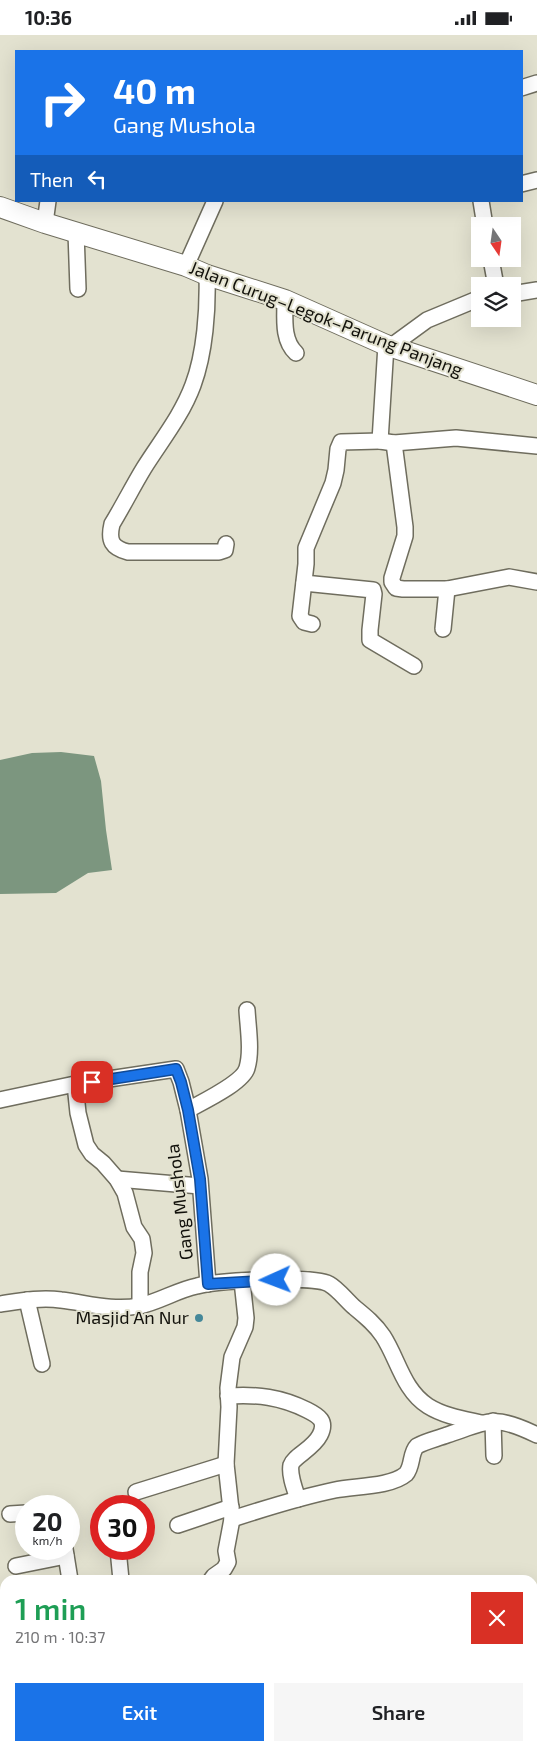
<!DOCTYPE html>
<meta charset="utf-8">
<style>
body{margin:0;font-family:"Exo 2",sans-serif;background:#f6f6f6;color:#202124;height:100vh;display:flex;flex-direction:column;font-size:19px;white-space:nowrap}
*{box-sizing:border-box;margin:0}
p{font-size:16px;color:#757577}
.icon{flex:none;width:28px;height:28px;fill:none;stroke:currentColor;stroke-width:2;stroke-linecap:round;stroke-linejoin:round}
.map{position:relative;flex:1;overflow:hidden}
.panel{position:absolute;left:0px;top:1540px;width:538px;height:176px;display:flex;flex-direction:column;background:#fff;border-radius:15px 15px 0 0;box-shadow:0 5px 20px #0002}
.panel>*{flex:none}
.hud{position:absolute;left:15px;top:15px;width:508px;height:152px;border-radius:0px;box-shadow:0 5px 20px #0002;background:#1a73e8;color:#fff;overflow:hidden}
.needle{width:32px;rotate:167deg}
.buttons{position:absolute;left:471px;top:182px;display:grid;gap:10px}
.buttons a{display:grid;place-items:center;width:50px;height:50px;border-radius:0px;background:#fff;box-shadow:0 5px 20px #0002;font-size:25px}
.speed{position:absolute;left:15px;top:1460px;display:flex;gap:10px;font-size:25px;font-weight:700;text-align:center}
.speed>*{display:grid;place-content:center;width:65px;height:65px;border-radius:50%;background:#fff;box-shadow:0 5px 20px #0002;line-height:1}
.speed small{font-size:12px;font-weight:400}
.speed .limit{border:8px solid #d22;background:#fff;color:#111}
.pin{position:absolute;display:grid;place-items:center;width:42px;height:42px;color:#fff;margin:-21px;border-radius:10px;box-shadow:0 2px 8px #0006}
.me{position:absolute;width:55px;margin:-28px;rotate:268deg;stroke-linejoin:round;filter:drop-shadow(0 0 4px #0008)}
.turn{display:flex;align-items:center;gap:18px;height:105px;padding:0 15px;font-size:22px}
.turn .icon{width:65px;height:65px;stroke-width:2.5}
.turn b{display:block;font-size:35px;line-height:42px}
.then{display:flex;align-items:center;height:48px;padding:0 15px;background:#0003;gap:10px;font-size:19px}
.round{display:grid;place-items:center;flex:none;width:52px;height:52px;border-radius:0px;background:#f6f6f6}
.head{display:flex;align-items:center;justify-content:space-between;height:85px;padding:0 15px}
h1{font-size:30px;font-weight:600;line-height:38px;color:#1e9e55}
.action{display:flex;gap:10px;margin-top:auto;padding:10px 15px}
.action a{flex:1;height:58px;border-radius:0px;background:#1a73e8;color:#fff;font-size:20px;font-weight:600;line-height:58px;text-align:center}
.action a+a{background:#f6f6f6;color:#202124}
.status{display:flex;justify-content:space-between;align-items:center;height:35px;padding:0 25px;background:#fff;direction:ltr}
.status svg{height:14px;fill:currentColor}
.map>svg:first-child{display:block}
.water{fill:#7c967f}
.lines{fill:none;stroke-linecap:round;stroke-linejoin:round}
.minor-casing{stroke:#6f6d5e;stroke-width:18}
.major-casing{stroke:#6f6d5e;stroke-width:22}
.minor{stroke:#fff;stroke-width:15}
.major{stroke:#fff;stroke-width:20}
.route-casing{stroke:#114b97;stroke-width:12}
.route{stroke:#1a73e8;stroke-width:9}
.poi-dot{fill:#458899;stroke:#e3e2d0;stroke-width:2}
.labels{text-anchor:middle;stroke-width:4;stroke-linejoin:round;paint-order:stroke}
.street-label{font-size:18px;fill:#12110b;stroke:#e3e2d0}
.poi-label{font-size:18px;fill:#12110b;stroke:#e3e2d0;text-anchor:end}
</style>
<div class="status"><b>10:36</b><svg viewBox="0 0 49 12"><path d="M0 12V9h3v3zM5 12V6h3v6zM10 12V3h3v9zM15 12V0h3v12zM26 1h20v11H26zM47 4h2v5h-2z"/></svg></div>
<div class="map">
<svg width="537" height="1716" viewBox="0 0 537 1716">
<rect width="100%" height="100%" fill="#e3e2d0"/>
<path class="water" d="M61 717 94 721 101 746 106 795 112 835 88 838 56 858 0 859V725L32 718Z"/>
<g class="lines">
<g class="minor-casing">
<g id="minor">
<path d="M521 53 537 48"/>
<path d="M521 149 537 145"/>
<path d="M481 166 485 191"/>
<path d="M45 188 48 166"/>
<path d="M76 197 78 254"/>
<path d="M491 224 496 251"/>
<path d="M186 231 215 166"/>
<path d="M207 240C208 274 205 318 193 350 182 380 161 406 144 433 133 451 123 471 112 489 108 506 112 513 128 517H219L225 515 226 509"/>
<path d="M512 259 537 255"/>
<path d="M285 265C285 283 282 305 296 318"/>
<path d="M386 310 380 406 394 408 456 403 537 411"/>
<path d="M390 312 427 285 480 263"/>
<path d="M394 408 405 492V501L392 543V547L396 553 403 554H447L509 542 537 547"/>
<path d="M304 548 373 555 374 559 370 595V605L414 631"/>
<path d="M312 589 304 587 300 581 306 529V513L333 448 336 435 338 414 341 407 380 406"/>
<path d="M443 594 447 554"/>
<path d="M75 1049 176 1034 181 1047 188 1075 200 1144 208 1249"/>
<path d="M0 1065 75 1049 78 1078 86 1110 92 1119 103 1128 117 1144 125 1158 134 1192 142 1204 144 1218 140 1237V1271"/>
<path d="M188 1075C202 1067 243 1048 247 1033 252 1016 248 993 247 975"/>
<path d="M117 1144 200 1151"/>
<path d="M27 1265 42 1329"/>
<path d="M0 1269C20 1266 41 1262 61 1265 87 1268 112 1276 139 1271 159 1267 177 1255 197 1251 217 1246 313 1240 329 1249 339 1255 345 1264 354 1272 365 1281 375 1289 383 1301 398 1324 403 1355 428 1371 444 1381 463 1384 481 1388"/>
<path d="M228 1361C257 1359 281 1362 307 1375 319 1381 327 1386 320 1400 313 1414 294 1421 291 1430 289 1440 295 1455 298 1464"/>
<path d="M493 1386 494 1421"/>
<path d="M136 1457 226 1429"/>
<path d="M10 1479 26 1478"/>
<path d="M232 1484C266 1473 301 1462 335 1455 354 1451 391 1452 406 1439 413 1431 410 1418 417 1411 426 1406 436 1404 447 1400 489 1386 494 1379 537 1400"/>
<path d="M178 1490 231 1472"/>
<path d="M65 1514 70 1545"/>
<path d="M118 1514 121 1545"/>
<path d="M16 1531 66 1521"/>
<path d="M211 1545 214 1541 224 1534 228 1527 226 1516 232 1484 226 1429 229 1372 228 1353 232 1322 245 1292 246 1283 242 1246"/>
<path d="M0 1578 5 1577"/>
<path d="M0 1612 5 1610"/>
</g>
</g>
<g class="major-casing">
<path id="major" d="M0 172 45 188 186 231 207 240 285 265 386 310 537 360"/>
</g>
<use href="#minor" class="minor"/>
<use href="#major" class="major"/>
</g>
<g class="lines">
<g class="route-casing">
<path id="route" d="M92 1047 176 1034 181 1047 188 1075 200 1144 208 1249 276 1245"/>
</g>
<use href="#route" class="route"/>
</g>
<circle class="poi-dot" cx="199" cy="1283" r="5"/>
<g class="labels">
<g class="street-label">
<text transform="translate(326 284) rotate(21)" y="6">Jalan Curug–Legok–Parung Panjang</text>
<text transform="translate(180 1167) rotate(-97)" y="6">Gang Mushola</text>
</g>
<g class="poi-label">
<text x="189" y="1289">Masjid An Nur</text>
</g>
</g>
</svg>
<div class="buttons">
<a><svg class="needle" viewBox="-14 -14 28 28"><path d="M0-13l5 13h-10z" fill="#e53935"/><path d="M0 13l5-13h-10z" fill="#757577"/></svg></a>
<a><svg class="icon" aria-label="layers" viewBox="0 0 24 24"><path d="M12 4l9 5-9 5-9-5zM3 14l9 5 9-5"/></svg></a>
</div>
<div class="speed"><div>20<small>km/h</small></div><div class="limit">30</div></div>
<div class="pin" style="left:92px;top:1047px;background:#d93025"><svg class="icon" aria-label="arrive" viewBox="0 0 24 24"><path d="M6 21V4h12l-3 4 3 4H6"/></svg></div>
<svg class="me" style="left:276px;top:1245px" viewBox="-20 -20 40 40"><circle r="19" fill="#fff"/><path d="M0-13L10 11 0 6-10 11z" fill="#1a73e8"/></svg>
<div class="hud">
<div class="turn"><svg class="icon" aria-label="right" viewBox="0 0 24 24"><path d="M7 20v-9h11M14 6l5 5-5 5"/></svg><div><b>40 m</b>Gang Mushola</div></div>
<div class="then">Then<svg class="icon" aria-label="left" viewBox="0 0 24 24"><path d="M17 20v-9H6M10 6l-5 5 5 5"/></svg></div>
</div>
<section class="panel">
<div class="head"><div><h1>1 min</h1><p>210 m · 10:37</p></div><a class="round" style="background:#d93025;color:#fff"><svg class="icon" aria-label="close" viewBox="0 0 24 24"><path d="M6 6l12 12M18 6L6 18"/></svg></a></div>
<div class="action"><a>Exit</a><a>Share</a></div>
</section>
</div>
